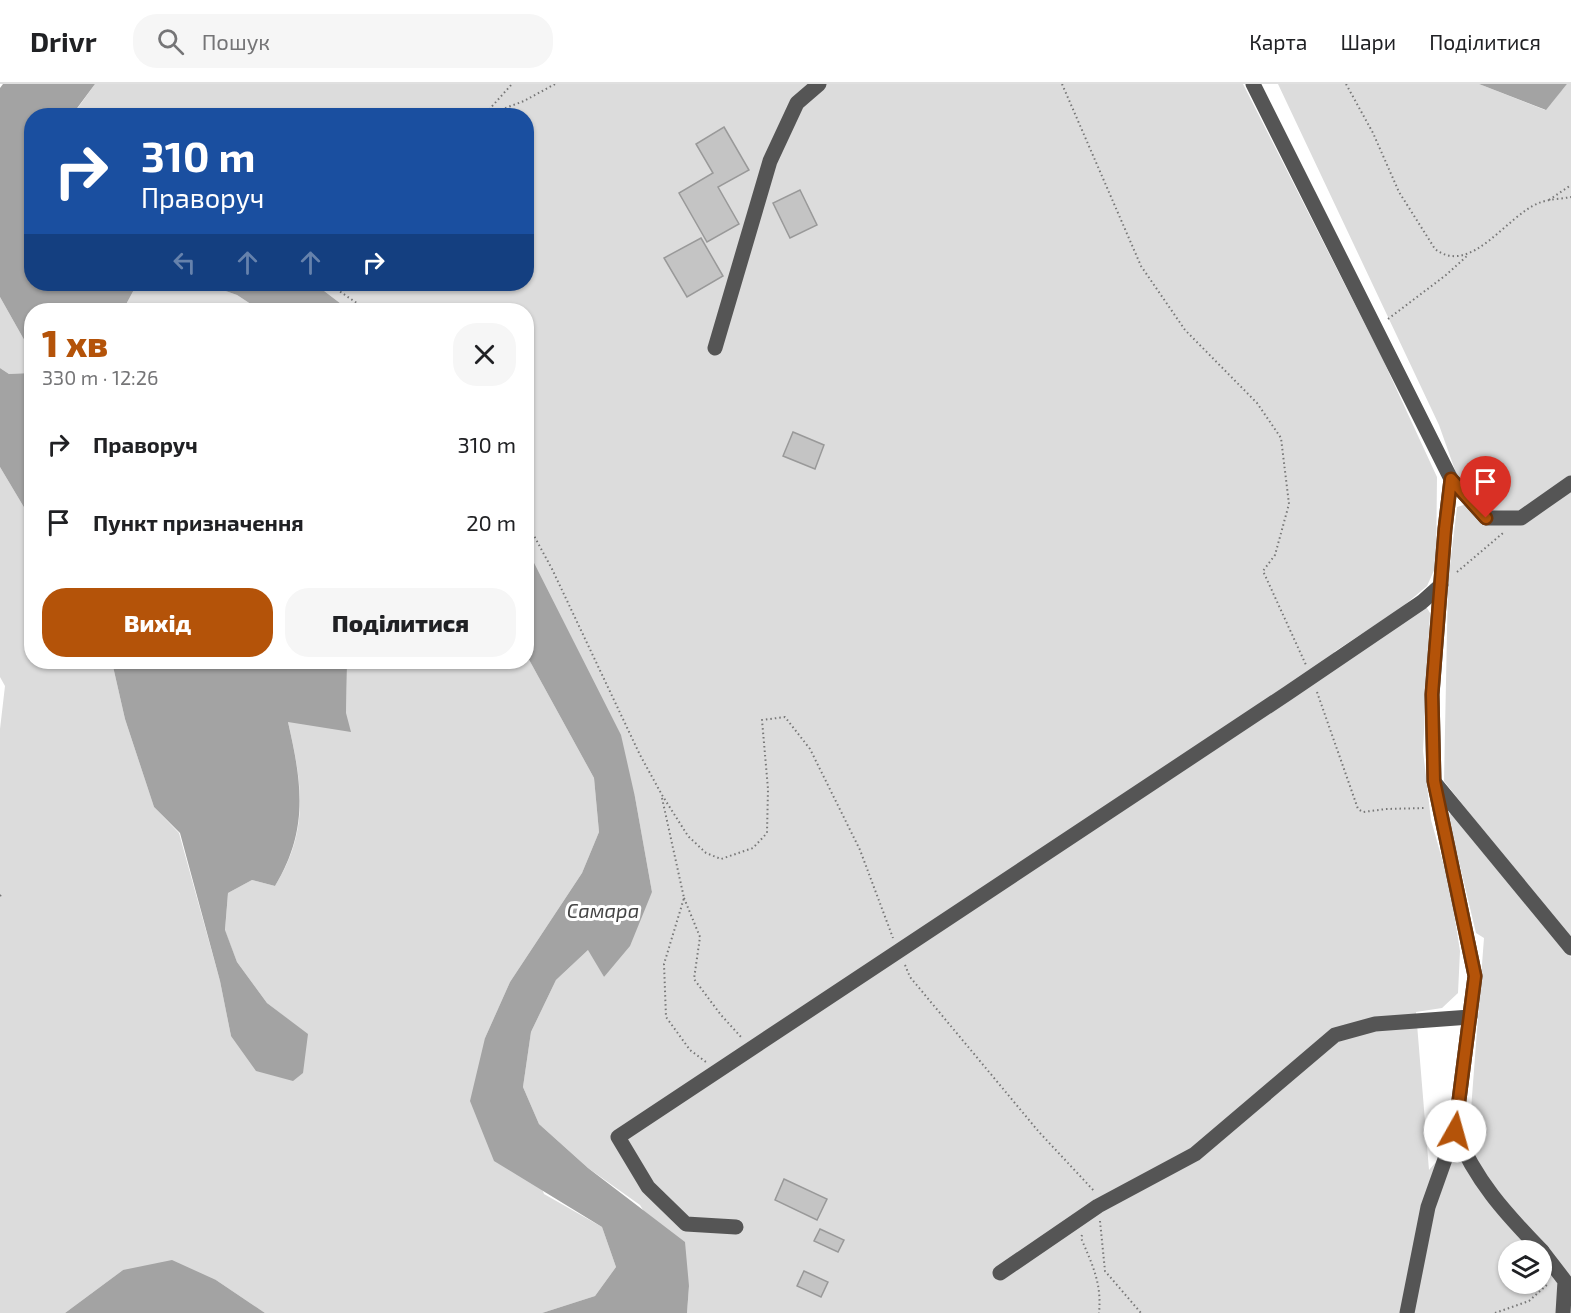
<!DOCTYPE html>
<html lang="uk">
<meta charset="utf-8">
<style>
body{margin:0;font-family:"Exo 2",sans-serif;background:#f6f6f6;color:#202124;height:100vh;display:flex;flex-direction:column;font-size:22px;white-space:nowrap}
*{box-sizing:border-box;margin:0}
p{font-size:20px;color:#757577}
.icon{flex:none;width:33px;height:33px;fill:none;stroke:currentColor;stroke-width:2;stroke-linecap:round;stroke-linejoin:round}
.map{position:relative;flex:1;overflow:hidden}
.sheet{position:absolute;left:24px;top:219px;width:510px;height:366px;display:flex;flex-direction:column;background:#fff;border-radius:24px;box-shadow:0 2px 4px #0004}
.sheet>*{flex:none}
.hud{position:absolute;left:24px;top:24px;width:510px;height:183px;border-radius:24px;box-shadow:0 2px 4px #0004;background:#1a4fa0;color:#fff;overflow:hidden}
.tools{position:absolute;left:1498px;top:1156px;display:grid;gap:12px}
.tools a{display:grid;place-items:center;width:54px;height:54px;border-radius:50%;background:#fff;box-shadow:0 2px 4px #0004;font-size:30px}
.pin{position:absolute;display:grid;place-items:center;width:51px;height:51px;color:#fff;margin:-62px -26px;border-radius:50% 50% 50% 0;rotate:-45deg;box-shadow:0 0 6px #0007}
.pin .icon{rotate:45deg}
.me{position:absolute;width:66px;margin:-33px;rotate:7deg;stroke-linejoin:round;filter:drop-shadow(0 0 4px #0008)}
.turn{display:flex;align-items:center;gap:21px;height:126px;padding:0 18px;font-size:27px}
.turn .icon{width:78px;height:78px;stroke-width:2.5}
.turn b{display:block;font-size:42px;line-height:51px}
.lanes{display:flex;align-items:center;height:57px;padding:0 18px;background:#0003;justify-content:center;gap:30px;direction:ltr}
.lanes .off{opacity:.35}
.round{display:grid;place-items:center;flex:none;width:63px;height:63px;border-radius:24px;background:#f6f6f6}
.overview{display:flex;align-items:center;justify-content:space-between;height:102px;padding:0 18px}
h1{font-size:36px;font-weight:800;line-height:45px;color:#b45309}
.primary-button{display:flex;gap:12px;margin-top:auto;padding:12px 18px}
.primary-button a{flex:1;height:69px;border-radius:24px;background:#b45309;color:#fff;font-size:24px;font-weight:800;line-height:69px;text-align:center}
.primary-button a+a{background:#f6f6f6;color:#202124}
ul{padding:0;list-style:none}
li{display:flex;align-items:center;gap:18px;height:78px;padding:0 18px}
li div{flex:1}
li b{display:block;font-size:22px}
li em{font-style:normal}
header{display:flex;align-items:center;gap:36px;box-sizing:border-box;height:84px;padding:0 30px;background:#fff;border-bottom:2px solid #e0e0e0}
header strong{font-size:28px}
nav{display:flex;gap:33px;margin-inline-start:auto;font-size:21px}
.search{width:420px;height:54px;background:#f6f6f6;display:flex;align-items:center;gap:15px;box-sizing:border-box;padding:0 21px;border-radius:24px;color:#757577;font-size:22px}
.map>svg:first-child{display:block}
.green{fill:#dcdcdc;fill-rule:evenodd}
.water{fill:#a3a3a3}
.building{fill:#c4c4c4;stroke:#999;stroke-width:1.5}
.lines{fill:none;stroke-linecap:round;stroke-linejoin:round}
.path{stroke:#777;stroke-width:2;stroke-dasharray:1.5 3;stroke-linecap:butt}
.minor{stroke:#555;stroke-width:15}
.route-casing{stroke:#753606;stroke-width:15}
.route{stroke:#b45309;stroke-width:10}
.labels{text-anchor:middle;stroke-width:6;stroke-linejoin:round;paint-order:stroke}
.water-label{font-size:20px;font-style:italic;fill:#444;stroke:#fff}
</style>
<header>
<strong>Drivr</strong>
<div class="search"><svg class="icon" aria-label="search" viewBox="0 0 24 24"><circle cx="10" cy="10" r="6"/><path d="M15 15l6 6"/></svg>Пошук</div>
<nav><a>Карта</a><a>Шари</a><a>Поділитися</a></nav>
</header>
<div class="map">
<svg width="1571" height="1229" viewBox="0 0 1571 1229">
<rect width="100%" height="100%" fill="#fff"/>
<g class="green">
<path d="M95 0H1243L1383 276 1437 393 1436 482 1427 502 1401 524 1334 568 1338 580 1422 524H1427L1430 529 1423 667 1431 736 1450 803 1460 867 1458 909 1442 924 1416 928 1429 1086 1470 1039 1484 854 1476 849 1448 732 1453 727 1469 752 1571 873V1229H687L689 1202 640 1121 588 1084 539 1040 523 1003 531 948 556 896 589 865 604 893 652 808 635 713 527 465 526 226H349L315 200H526V32H72ZM1509 1167H1542V1200H1509Z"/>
<path d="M1278 0H1479L1545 26 1567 0H1571V858L1444 697 1448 498 1457 423 1467 420 1439 341Z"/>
<path d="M137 200H206L237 211 260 226H123Z"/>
<path d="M0 213 31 268 29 289 9 290 0 284Z"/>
<path d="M0 383 31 435 32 578H112L125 635 154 723 179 749 220 897 231 952 308 951 267 919 237 878 225 847 228 809 252 796 275 802C310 746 302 699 288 638L346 629 347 581 344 578H526L527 572 594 694 599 748 582 789 510 898 485 954 544 1110 602 1143 616 1183 595 1212 542 1229H265L216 1196 123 1186 65 1229H0V645L5 602 0 593Z"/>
</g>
<g class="water">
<path d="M3 0H95L72 31 32 32V200H137L123 226H32L31 435 0 383V284L9 290 29 289 31 268 0 213V4Z"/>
<path d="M1479 0H1567L1546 26Z"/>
<path d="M206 200H315L349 226H260L237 211Z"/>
<path d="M527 465 621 651 635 713 652 808 630 862 604 893 588 866 556 896 531 948 523 1003 539 1040 588 1084 685 1158 689 1202 687 1229H542L595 1212 616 1183 602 1143 494 1077 470 1017 485 954 510 898 582 789 599 748 594 694 527 572Z"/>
<path d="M112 578H344L347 581 346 629 351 648 288 638C302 699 309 746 275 802L252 796 228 809 225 846 237 878 267 919 308 950 303 989 293 997 256 987 231 952 220 897 180 749 154 723 125 635Z"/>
<path d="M172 1176 216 1196 265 1229H65L123 1186Z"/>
</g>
<g class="building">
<path d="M724 43 749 86 718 103 739 140 707 158 679 109 713 89 696 60Z"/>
<path d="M800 106 817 141 790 154 773 119Z"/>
<path d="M701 154 723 192 687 213 664 174Z"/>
<path d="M793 348 824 361 815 385 783 372Z"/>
<path d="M784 1095 827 1115 817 1136 775 1116Z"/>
<path d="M820 1145 844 1156 838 1168 814 1157Z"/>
<path d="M804 1187 828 1198 821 1213 797 1202Z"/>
</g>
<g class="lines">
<g class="path">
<path d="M1062 0 1141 182 1185 246 1257 319 1281 354 1289 420 1275 471 1263 487 1306 581"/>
<path d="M1346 0 1373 49 1399 108 1435 165C1471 193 1507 131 1539 119 1548 115 1561 115 1571 113"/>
<path d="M486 29 512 0"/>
<path d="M484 32 524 17 555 0"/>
<path d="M1549 116 1571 101"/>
<path d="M329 200 367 226"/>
<path d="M1388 235 1446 191 1468 171"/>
<path d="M526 437 552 485 640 671 662 711 688 752 706 769 721 775 753 764 767 749 768 705 762 636 785 633 810 665 860 766 893 854"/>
<path d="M1457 488 1503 449"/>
<path d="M1317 608 1358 725 1363 728 1386 725 1425 724"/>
<path d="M662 714 684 814 664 880 666 933 690 966 706 978"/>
<path d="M0 812 1 811"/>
<path d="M684 814 700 853 694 895 721 931 741 953"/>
<path d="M905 881 910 893 1039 1048 1095 1108"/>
<path d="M1100 1137 1105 1187 1141 1229"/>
<path d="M1082 1151 1081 1154C1092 1180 1102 1199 1099 1229"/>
<path d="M1495 1229 1529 1217 1549 1199"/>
</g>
<g class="minor">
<path d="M1253 0 1451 395 1445 445 1432 611 1434 697 1475 892 1455 1047 1428 1123 1407 1229"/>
<path d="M715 264 770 77 797 19 819 0"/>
<path d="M1451 395 1486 434H1521L1571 399"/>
<path d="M1435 699 1571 864"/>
<path d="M1455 1047C1476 1097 1504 1128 1542 1167"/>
<path d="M736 1143 686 1140 648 1103 618 1053 1288 609 1422 518 1441 501"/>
<path d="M1542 1167 1565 1197 1563 1229"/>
<path d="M1000 1189 1098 1122 1195 1070 1335 951 1375 940 1470 933"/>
</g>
</g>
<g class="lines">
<g class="route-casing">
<path id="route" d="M1455 1047 1475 892 1434 697 1432 610 1445 445 1451 395 1486 434"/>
</g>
<use href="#route" class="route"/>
</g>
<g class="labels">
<g class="water-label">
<text x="603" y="834">Самара</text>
</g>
</g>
</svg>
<div class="tools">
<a><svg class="icon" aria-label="layers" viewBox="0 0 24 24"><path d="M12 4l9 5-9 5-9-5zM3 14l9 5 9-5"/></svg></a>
</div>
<div class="pin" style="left:1486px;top:434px;background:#d93025"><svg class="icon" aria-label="arrive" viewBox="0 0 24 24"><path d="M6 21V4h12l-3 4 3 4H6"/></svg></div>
<svg class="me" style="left:1455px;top:1047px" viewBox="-20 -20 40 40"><circle r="19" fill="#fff"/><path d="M0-13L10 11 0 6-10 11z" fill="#b45309"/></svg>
<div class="hud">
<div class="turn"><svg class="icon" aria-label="right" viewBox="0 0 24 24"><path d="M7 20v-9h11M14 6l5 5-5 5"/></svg><div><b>310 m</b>Праворуч</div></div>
<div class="lanes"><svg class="icon off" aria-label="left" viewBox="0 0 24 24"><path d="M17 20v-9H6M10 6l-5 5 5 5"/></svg><svg class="icon off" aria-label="ahead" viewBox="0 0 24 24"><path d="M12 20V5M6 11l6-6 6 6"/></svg><svg class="icon off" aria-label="ahead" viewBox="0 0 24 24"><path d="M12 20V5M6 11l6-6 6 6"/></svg><svg class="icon" aria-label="right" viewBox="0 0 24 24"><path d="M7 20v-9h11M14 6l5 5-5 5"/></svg></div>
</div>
<section class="sheet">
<div class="overview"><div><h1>1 хв</h1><p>330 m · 12:26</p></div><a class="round"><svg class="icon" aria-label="close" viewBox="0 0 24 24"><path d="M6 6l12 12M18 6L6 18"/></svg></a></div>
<ul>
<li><svg class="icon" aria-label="right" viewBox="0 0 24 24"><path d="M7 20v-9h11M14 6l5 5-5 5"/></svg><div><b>Праворуч</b></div><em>310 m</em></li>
<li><svg class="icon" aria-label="arrive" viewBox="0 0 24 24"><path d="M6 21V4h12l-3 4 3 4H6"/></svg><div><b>Пункт призначення</b></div><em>20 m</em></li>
</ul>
<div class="primary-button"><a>Вихід</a><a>Поділитися</a></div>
</section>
</div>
